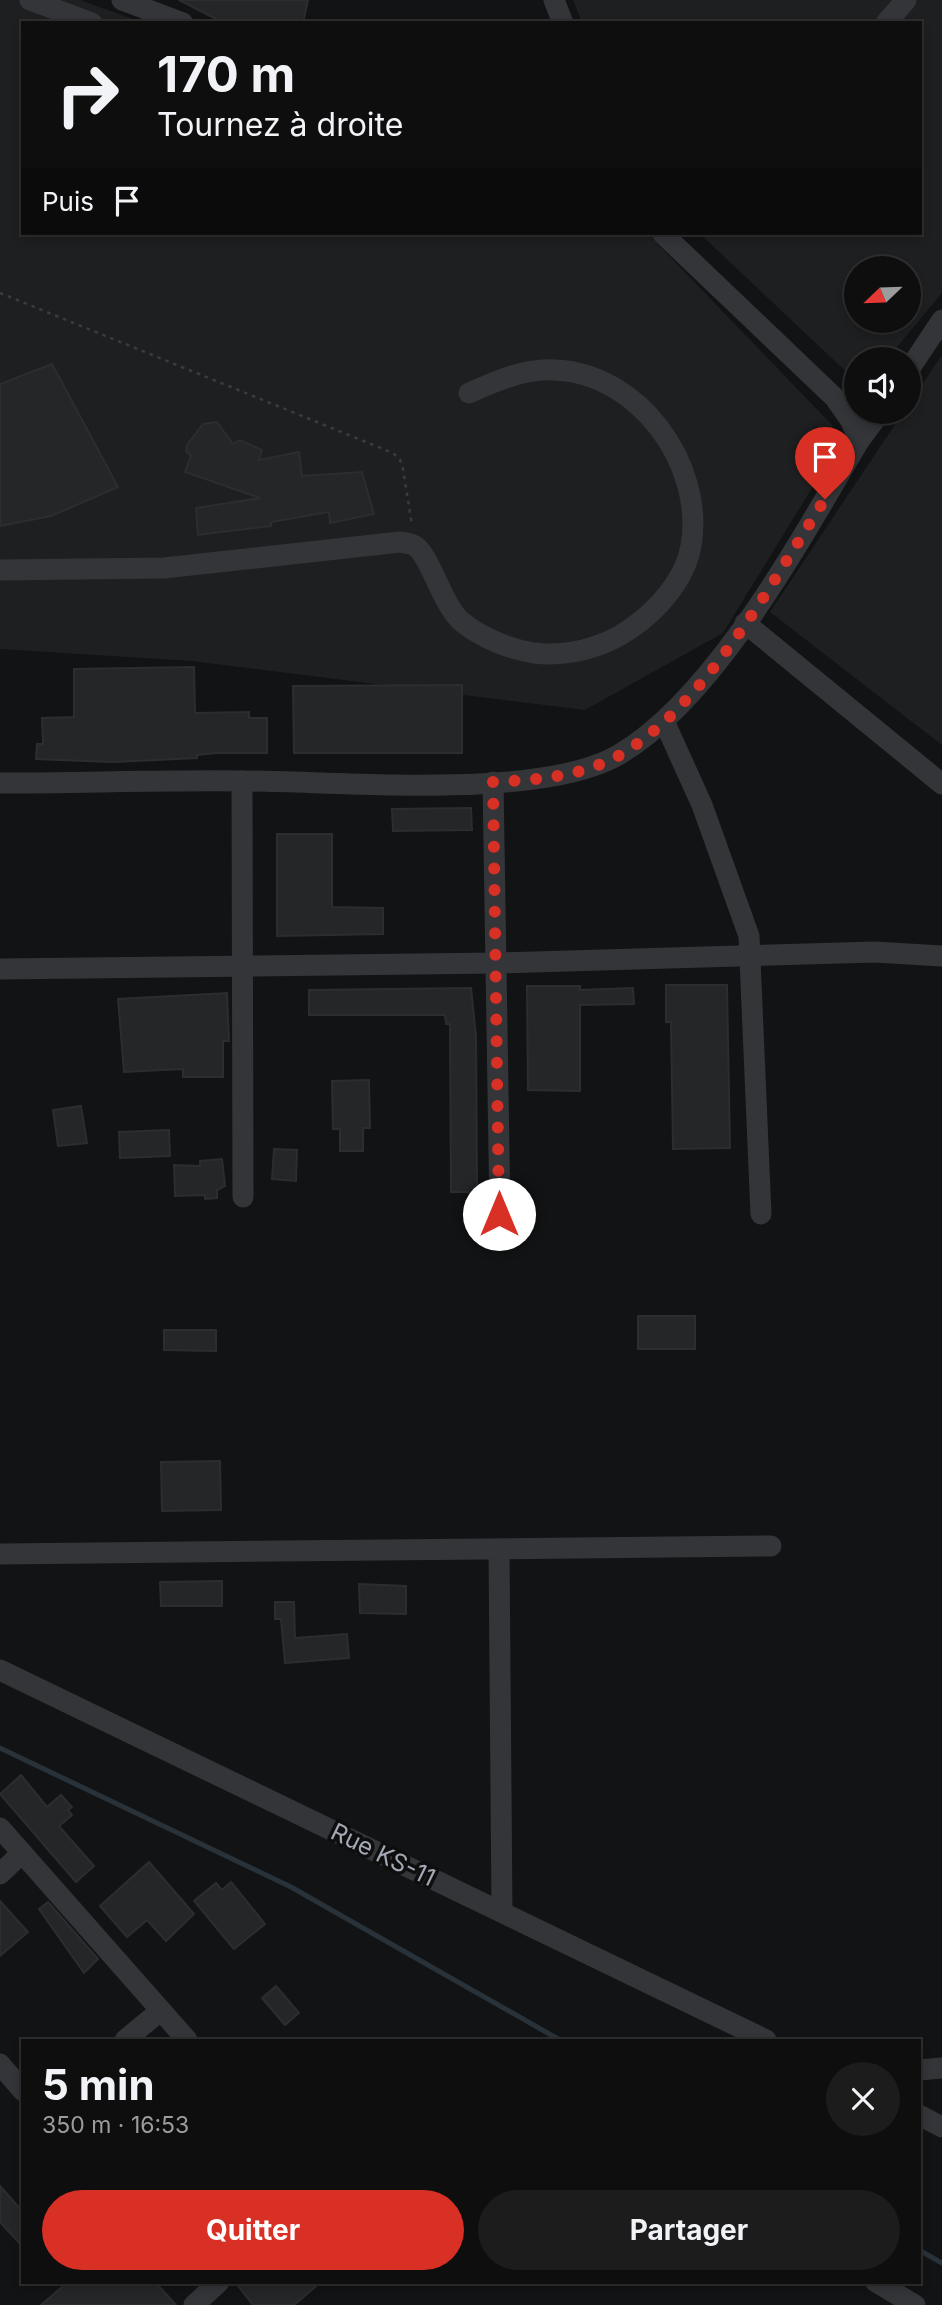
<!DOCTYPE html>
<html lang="fr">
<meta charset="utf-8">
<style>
body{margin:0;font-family:Inter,sans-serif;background:#1c1c1d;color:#f1f3f6;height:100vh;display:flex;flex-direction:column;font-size:26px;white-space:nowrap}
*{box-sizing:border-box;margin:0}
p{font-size:23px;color:#9b9c9e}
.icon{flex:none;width:38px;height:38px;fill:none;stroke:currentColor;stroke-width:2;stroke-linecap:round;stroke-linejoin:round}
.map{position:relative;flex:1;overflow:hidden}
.panel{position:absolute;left:21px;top:2039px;width:900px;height:245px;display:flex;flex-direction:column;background:#0e0e0f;border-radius:0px;box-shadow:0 4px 10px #0003,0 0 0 2px #2e2e2f}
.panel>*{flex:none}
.banner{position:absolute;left:21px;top:21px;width:901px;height:214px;border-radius:0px;box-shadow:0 4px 10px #0003,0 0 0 2px #2e2e2f;background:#0e0e0f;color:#f1f3f6;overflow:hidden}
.needle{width:46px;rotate:247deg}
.controls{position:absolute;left:844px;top:256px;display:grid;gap:14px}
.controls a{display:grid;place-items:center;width:77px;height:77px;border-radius:50%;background:#0e0e0f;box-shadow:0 4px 10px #0003,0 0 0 2px #2e2e2f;font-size:35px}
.pin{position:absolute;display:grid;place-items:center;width:60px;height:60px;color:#fff;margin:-72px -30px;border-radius:50% 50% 50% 0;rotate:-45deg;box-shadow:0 0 7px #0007}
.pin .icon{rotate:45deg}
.me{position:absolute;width:77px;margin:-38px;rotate:0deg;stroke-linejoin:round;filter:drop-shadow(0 0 5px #0008)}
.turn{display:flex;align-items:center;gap:24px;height:147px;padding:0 21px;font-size:32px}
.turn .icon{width:91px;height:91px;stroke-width:2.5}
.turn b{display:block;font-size:49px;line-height:60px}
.then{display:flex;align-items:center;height:66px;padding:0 21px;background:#0003;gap:14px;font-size:26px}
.round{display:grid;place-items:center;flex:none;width:74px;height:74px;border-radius:37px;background:#1c1c1d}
.summary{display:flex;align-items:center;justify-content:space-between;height:119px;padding:0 21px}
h1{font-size:42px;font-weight:700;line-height:52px}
.cta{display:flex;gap:14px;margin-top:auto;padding:14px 21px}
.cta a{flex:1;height:80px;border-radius:42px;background:#d93025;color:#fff;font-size:28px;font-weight:700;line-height:80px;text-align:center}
.cta a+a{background:#1c1c1d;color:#f1f3f6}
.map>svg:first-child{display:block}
.built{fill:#1e1f21;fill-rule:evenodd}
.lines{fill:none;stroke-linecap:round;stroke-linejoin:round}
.stream{stroke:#283238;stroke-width:5}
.building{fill:#252628;stroke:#2c2d30;stroke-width:2}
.path{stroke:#393c40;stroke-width:2.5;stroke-dasharray:3.5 5;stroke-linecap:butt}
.minor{stroke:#333539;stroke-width:21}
.route{stroke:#d93025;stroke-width:12;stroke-dasharray:0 21.6}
.labels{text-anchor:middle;stroke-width:7;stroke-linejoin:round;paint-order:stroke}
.street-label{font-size:24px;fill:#a3aab5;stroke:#0e0e0f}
</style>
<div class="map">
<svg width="942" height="2305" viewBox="0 0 942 2305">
<rect width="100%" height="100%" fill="#121314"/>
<g class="built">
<path d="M0 0H80L144 23H23V233H644L652 238 833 426 817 480 723 633 585 710 191 661 0 649Z"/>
<path d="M573 0H942V293L887 359H856V381L699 233H920V23H582ZM856 268H908V320H856Z"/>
<path d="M942 355V745L770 612 904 411H908V405Z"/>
</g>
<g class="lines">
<g class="stream">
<path d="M0 1748 291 1887 560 2040"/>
<path d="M919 2250 942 2263"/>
</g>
</g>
<g class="building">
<path d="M179 0H308L303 23H224Z"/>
<path d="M52 364 118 487 51 516 0 526V384Z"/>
<path d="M217 422 233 444 240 440 262 450 259 460 299 452 302 476 362 472 374 514 330 523 329 512 271 522V526L198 535 196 508 260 498 185 472 191 456 186 451 187 445 203 424Z"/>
<path d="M194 667 195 713 249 712V718H267V753H216L197 755V758L113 762 36 759 37 744H43L42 718 74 717V669Z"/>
<path d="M462 685V753H294L293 686Z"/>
<path d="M471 808 472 830 393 831 392 809Z"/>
<path d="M277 834H332V907L383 908V934L277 936Z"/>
<path d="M666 985H727L730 1148 673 1149 671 1022H666Z"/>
<path d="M527 986H580V990L633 988 634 1004 580 1005V1091L528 1090Z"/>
<path d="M471 988 476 1036 477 1192H451L450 1024H446L445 1015H309V990Z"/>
<path d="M227 993 229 1041H223V1077H183V1069L124 1072 118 999Z"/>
<path d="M369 1080 370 1128H363V1151H340V1129H333L332 1081Z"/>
<path d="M81 1106 87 1143 58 1146 53 1110Z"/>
<path d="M169 1130 170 1156 120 1158 119 1132Z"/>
<path d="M274 1149 297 1150 296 1181 272 1179Z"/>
<path d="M222 1159 225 1186 217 1190V1198L205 1199V1195L175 1196 174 1165 200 1166V1161Z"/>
<rect x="638" y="1316" width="57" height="33"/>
<path d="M164 1330H216V1351L164 1350Z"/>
<path d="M220 1461 221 1510 162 1511 161 1462Z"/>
<path d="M222 1581V1606H161L160 1582Z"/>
<path d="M359 1584 406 1586V1614L360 1613Z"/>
<path d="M275 1602H294L295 1638 347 1634 349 1658 285 1663 281 1619H275Z"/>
<path d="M21 1775 47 1807 61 1795 72 1807 68 1810 72 1815 59 1826 94 1866 76 1882 0 1794Z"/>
<path d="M149 1862 194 1914 166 1941 147 1920 127 1937 100 1906Z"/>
<path d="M231 1882 265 1924 234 1949 194 1901 216 1883 222 1890Z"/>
<path d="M0 1901 28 1932 0 1956Z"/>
<path d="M48 1902 98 1959 84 1973 39 1909Z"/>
<path d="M276 1986 299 2013 285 2025 262 1998Z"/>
<path d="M0 2186 23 2212V2247L0 2222Z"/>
<path d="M68 2282H155L176 2305H41Z"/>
<path d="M235 2282H321L294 2305H253Z"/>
</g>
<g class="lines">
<path class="path" d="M0 293 393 453 400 460 403 469 412 525"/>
<g class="minor">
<path d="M30 0 92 23"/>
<path d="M122 0 183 23"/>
<path d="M554 0 563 23"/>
<path d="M886 23 906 0"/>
<path d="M908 371 942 320"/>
<path d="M859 441 881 411"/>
<path d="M0 570 164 568 400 542C404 543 412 543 415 546 430 555 442 605 462 622 482 638 509 649 534 653 567 657 603 648 630 629 657 611 685 580 691 546 705 465 639 373 555 370 525 368 496 381 469 393"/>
<path d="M745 623 942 784"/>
<path d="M664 721 702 805 749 936 761 1214"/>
<path d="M242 781 243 1197"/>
<path d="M493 782 500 1214"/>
<path d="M0 783C81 783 162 780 243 781 338 781 542 801 620 754 716 697 802 537 859 441L851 421 835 398 662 233"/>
<path d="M0 969 497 963 875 952 942 956"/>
<path d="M499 1549 502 1912"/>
<path d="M0 1554 771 1546"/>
<path d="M0 1670 766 2040"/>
<path d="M0 1828 187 2040"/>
<path d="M0 1874 22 1853"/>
<path d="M125 2040 160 2011"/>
<path d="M0 2064 23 2091"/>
<path d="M919 2070 942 2068"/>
<path d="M919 2115 942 2127"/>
<path d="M876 2282 915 2305"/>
<path d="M194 2305 219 2282"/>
</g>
</g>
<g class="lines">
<path class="route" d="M499 1214 493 782C536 780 580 777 618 756 705 707 772 582 825 499"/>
</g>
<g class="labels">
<g class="street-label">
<text transform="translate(383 1855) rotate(26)" y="8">Rue KS-11</text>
</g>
</g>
</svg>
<div class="controls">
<a><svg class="needle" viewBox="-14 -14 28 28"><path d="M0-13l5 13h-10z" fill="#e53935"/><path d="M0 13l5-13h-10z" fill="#9b9c9e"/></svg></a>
<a><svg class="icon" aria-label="sound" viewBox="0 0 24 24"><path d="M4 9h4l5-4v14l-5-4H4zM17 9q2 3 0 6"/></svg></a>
</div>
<div class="pin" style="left:825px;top:499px;background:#d93025"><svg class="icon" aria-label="arrive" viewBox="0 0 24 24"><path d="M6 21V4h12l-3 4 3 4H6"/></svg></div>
<svg class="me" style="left:499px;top:1214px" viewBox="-20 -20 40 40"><circle r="19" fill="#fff"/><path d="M0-13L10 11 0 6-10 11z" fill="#d93025"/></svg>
<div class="banner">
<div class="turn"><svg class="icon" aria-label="right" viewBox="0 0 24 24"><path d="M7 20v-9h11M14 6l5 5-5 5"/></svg><div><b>170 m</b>Tournez à droite</div></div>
<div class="then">Puis<svg class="icon" aria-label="arrive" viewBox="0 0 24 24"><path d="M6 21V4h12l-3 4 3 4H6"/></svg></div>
</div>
<section class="panel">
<div class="summary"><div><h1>5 min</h1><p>350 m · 16:53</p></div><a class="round"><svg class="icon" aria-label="close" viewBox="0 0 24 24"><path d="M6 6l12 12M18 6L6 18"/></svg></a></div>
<div class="cta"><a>Quitter</a><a>Partager</a></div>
</section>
</div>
